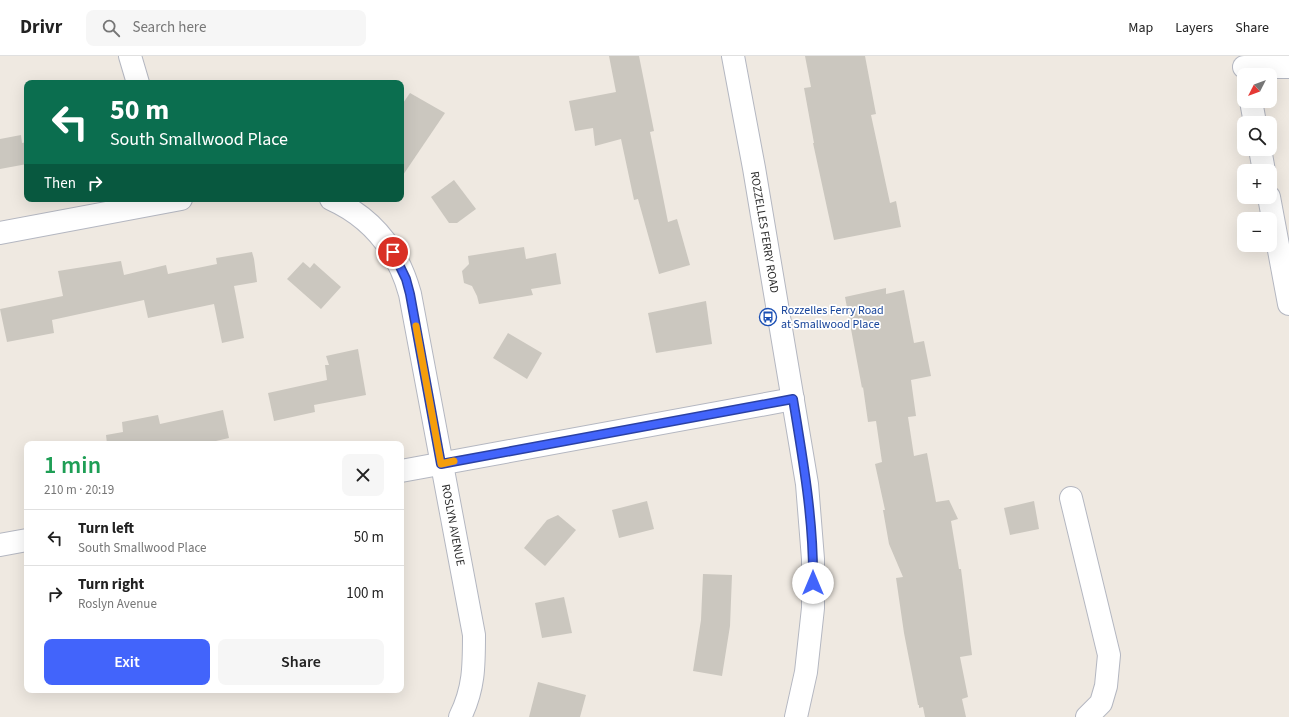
<!DOCTYPE html>
<meta charset="utf-8">
<style>
body{margin:0;font-family:"Source Sans 3",sans-serif;background:#f6f6f6;color:#222;height:100vh;display:flex;flex-direction:column;font-size:15px;white-space:nowrap}
*{box-sizing:border-box;margin:0}
p{font-size:13px;color:#767676}
.icon{flex:none;width:22px;height:22px;fill:none;stroke:currentColor;stroke-width:2;stroke-linecap:round;stroke-linejoin:round}
.map{position:relative;flex:1;overflow:hidden}
.details{position:absolute;left:24px;top:385px;width:380px;height:252px;display:flex;flex-direction:column;background:#fff;border-radius:8px;box-shadow:0 4px 16px #0002}
.details>*{flex:none}
.hud{position:absolute;left:24px;top:24px;width:380px;height:122px;border-radius:8px;box-shadow:0 4px 16px #0002;background:#0b6e4f;color:#fff;overflow:hidden}
.needle{width:26px;rotate:228deg}
.tools{position:absolute;left:1237px;top:12px;display:grid;gap:8px}
.tools a{display:grid;place-items:center;width:40px;height:40px;border-radius:8px;background:#fff;box-shadow:0 4px 16px #0002;font-size:20px}
.pin{position:absolute;display:grid;place-items:center;width:34px;height:34px;color:#fff;margin:-17px;border:2px solid #fff;border-radius:50%;box-shadow:0 1px 4px #0007}
.me{position:absolute;width:44px;margin:-22px;rotate:0deg;stroke-linejoin:round;filter:drop-shadow(0 0 3px #0008)}
.turn{display:flex;align-items:center;gap:14px;height:84px;padding:0 20px;font-size:18px}
.turn .icon{width:52px;height:52px;stroke-width:2.5}
.turn b{display:block;font-size:28px;line-height:34px}
.then{display:flex;align-items:center;height:38px;padding:0 20px;background:#0003;gap:8px;font-size:15px}
.round{display:grid;place-items:center;flex:none;width:42px;height:42px;border-radius:8px;background:#f6f6f6}
.overview{display:flex;align-items:center;justify-content:space-between;height:68px;padding:0 20px}
h1{font-size:24px;font-weight:600;line-height:30px;color:#1e9e55}
.primary-button{display:flex;gap:8px;margin-top:auto;padding:8px 20px}
.primary-button a{flex:1;height:46px;border-radius:8px;background:#4264fb;color:#fff;font-size:16px;font-weight:600;line-height:46px;text-align:center}
.primary-button a+a{background:#f6f6f6;color:#222}
ul{padding:0;list-style:none}
li{display:flex;align-items:center;gap:12px;height:56px;padding:0 20px;border-top:1px solid #e0e0e0}
li div{flex:1}
li b{display:block;font-size:15px}
li em{font-style:normal}
header{display:flex;align-items:center;gap:24px;box-sizing:border-box;height:56px;padding:0 20px;background:#fff;border-bottom:1px solid #e0e0e0}
header strong{font-size:19px}
nav{display:flex;gap:22px;margin-inline-start:auto;font-size:14px}
.search{width:280px;height:36px;background:#f6f6f6;display:flex;align-items:center;gap:10px;box-sizing:border-box;padding:0 14px;border-radius:8px;color:#767676;font-size:15px}
.map>svg:first-child{display:block}
.building{fill:#cbc7bf}
.lines{fill:none;stroke-linecap:round;stroke-linejoin:round}
.minor-casing{stroke:#b4b7c1;stroke-width:24}
.minor{stroke:#fff;stroke-width:22}
.route-casing{stroke:#2b41a3;stroke-width:10}
.route{stroke:#4264fb;stroke-width:7}
.slow{stroke:#f59e0b;stroke-width:7}
.labels{text-anchor:middle;stroke-width:3.5;stroke-linejoin:round;paint-order:stroke}
.street-label{font-size:12px;fill:#2e2e2e;stroke:#fff}
.transit-label{font-size:12px;fill:#164399;stroke:#fff;text-anchor:start}
</style>
<header>
<strong>Drivr</strong>
<div class="search"><svg class="icon" aria-label="search" viewBox="0 0 24 24"><circle cx="10" cy="10" r="6"/><path d="M15 15l6 6"/></svg>Search here</div>
<nav><a>Map</a><a>Layers</a><a>Share</a></nav>
</header>
<div class="map">
<svg width="1289" height="661" viewBox="0 0 1289 661">
<rect width="100%" height="100%" fill="#efe9e1"/>
<g class="building">
<path d="M609 0H639L654 75 650 76 668 166 677 163 690 209 659 218 638 143 634 144 621 83 595 90 593 72 575 75 569 45 616 36Z"/>
<path d="M805 0H865L876 58 871 59 890 147 896 145 901 171 834 184 813 87H814L804 32 811 31Z"/>
<path d="M410 37 445 57 401 122V50Z"/>
<path d="M21 79 22 87 27 86V108L0 113V83Z"/>
<path d="M454 124 476 153 457 167H449L431 141Z"/>
<path d="M524 191 526 203 556 197 561 228 531 233 533 239 479 248 477 240 472 230 464 227 462 215 469 208 468 200Z"/>
<path d="M252 196 254 203 257 226 234 230 244 282 222 287 214 248 148 262 144 244 52 264 54 277 7 286 0 253 63 240 58 215 121 205 124 219 166 209 168 218 217 208 216 202Z"/>
<path d="M303 206 310 212 314 207 341 231 321 253 287 223Z"/>
<path d="M886 232V238L904 234 914 287 924 285 931 320 911 324 916 360 908 361 914 400 927 397 936 446 949 444 958 463 951 465 959 513H961L972 599 960 601 968 641 962 643 966 661H925L923 651 919 652V649H918L904 577 896 522 903 521 889 488 883 454H885L875 408 882 406 876 365 868 366 863 331 862 332 845 241Z"/>
<path d="M706 245 712 288 656 297 648 257Z"/>
<path d="M508 277 542 297 527 323 493 302Z"/>
<path d="M358 293 366 339 314 349 315 356 274 365 268 337 327 324 325 309H329L326 300Z"/>
<path d="M223 354 229 382 203 388H107L106 379 123 376 122 366 158 359 160 368Z"/>
<path d="M647 445 654 473 619 482 612 454Z"/>
<path d="M1034 445 1039 473 1010 479 1004 452Z"/>
<path d="M558 459 576 474 545 510 524 492 547 464Z"/>
<path d="M703 518 732 519 730 570 722 620 693 615 701 564Z"/>
<path d="M564 541 572 577 542 582 535 547Z"/>
<path d="M538 626 586 639 580 661H529Z"/>
</g>
<g class="lines">
<g class="minor-casing">
<g id="minor">
<path d="M130 0 138 27"/>
<path id="s1" d="M733 0 754 112 807 428 813 503V552L806 616 796 661"/>
<path d="M1244 11H1289"/>
<path d="M1251 45 1255 67"/>
<path d="M1260 93 1264 115"/>
<path d="M1269 141 1289 248"/>
<path id="s2" d="M331 143C373 162 398 194 410 238L474 579C474 610 474 633 460 661"/>
<path d="M0 177 181 143"/>
<path d="M401 415 793 343"/>
<path d="M1071 442 1109 599 1106 630 1101 647 1087 661"/>
<path d="M0 489 27 484"/>
</g>
</g>
<use href="#minor" class="minor"/>
</g>
<g class="lines">
<g class="route-casing">
<path id="route" d="M393 196 406 223 410 238 441 408 793 343C803 404 814 465 813 527"/>
</g>
<use href="#route" class="route"/>
<path class="slow" d="M416 270 441 408 454 405"/>
</g>
<defs>
<g id="bus-ring" transform="scale(0.9)"><circle r="9.5" fill="#fff" stroke="#1a4fb4" stroke-width="1.5"/><path d="M-5-6H5V4H4V6H2V4H-2V6H-4V4H-5ZM-3.5-4V0h7V-4ZM-3.5 1.2v1.5H-2V1.2ZM2 1.2v1.5H3.5V1.2Z" fill="#1a4fb4"/></g>
</defs>
<g fill-rule="evenodd">
<use href="#bus-ring" x="768" y="261"/>
</g>
<g class="labels">
<g class="street-label">
<text dy="4" stroke="none"><textPath href="#s1" startOffset="179">ROZZELLES FERRY ROAD</textPath></text>
<text dy="4" stroke="none"><textPath href="#s2" startOffset="363">ROSLYN AVENUE</textPath></text>
</g>
<g class="transit-label">
<text x="781" y="258">Rozzelles Ferry Road<tspan x="781" dy="14">at Smallwood Place</tspan></text>
</g>
</g>
</svg>
<div class="tools">
<a><svg class="needle" viewBox="-14 -14 28 28"><path d="M0-13l5 13h-10z" fill="#e53935"/><path d="M0 13l5-13h-10z" fill="#767676"/></svg></a>
<a><svg class="icon" aria-label="search" viewBox="0 0 24 24"><circle cx="10" cy="10" r="6"/><path d="M15 15l6 6"/></svg></a>
<a>+</a>
<a>−</a>
</div>
<div class="pin" style="left:393px;top:196px;background:#d93025"><svg class="icon" aria-label="arrive" viewBox="0 0 24 24"><path d="M6 21V4h12l-3 4 3 4H6"/></svg></div>
<svg class="me" style="left:813px;top:527px" viewBox="-20 -20 40 40"><circle r="19" fill="#fff"/><path d="M0-13L10 11 0 6-10 11z" fill="#4264fb"/></svg>
<div class="hud">
<div class="turn"><svg class="icon" aria-label="left" viewBox="0 0 24 24"><path d="M17 20v-9H6M10 6l-5 5 5 5"/></svg><div><b>50 m</b>South Smallwood Place</div></div>
<div class="then">Then<svg class="icon" aria-label="right" viewBox="0 0 24 24"><path d="M7 20v-9h11M14 6l5 5-5 5"/></svg></div>
</div>
<section class="details">
<div class="overview"><div><h1>1 min</h1><p>210 m · 20:19</p></div><a class="round"><svg class="icon" aria-label="close" viewBox="0 0 24 24"><path d="M6 6l12 12M18 6L6 18"/></svg></a></div>
<ul>
<li><svg class="icon" aria-label="left" viewBox="0 0 24 24"><path d="M17 20v-9H6M10 6l-5 5 5 5"/></svg><div><b>Turn left</b><p>South Smallwood Place</p></div><em>50 m</em></li>
<li><svg class="icon" aria-label="right" viewBox="0 0 24 24"><path d="M7 20v-9h11M14 6l5 5-5 5"/></svg><div><b>Turn right</b><p>Roslyn Avenue</p></div><em>100 m</em></li>
</ul>
<div class="primary-button"><a>Exit</a><a>Share</a></div>
</section>
</div>
